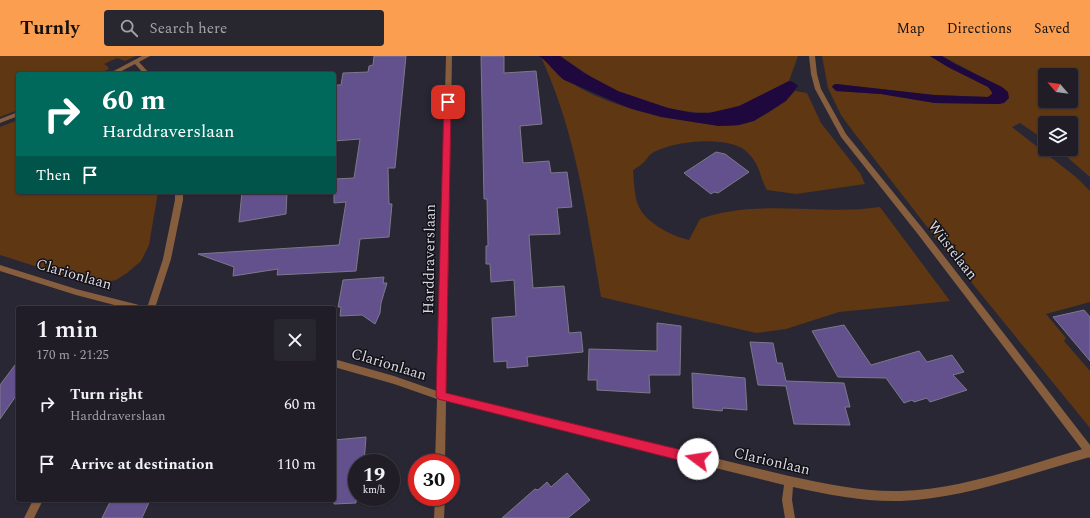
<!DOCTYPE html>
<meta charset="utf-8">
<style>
body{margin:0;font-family:Spectral,serif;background:#28262f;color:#f1f3f6;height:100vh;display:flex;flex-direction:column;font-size:15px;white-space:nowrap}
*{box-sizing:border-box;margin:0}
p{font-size:13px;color:#a2a2a7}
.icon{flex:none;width:22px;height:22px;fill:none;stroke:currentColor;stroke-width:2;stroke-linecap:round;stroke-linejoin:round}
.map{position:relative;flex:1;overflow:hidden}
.sheet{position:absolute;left:16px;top:250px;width:320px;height:196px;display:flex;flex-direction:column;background:#201d27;border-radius:4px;box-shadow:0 1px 3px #0004,0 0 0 1px #3d3b44}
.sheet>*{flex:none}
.banner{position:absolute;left:16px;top:16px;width:320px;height:122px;border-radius:4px;box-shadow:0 1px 3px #0004,0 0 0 1px #3d3b44;background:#00695c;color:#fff;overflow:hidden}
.needle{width:26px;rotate:298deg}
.buttons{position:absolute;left:1038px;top:12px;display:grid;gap:8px}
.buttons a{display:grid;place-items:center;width:40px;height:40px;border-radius:4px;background:#201d27;box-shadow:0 1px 3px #0004,0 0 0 1px #3d3b44;font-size:20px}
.speed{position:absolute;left:348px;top:398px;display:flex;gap:8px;font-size:20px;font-weight:700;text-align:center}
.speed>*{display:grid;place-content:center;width:52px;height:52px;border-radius:50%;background:#201d27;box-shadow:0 1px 3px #0004,0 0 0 1px #3d3b44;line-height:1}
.speed small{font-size:10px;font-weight:400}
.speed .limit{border:6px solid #d22;background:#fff;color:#111}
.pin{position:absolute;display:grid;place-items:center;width:34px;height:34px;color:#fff;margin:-17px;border-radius:8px;box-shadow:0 2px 6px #0006}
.me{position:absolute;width:44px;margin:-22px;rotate:284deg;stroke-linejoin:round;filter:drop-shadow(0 0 3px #0008)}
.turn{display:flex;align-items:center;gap:14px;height:84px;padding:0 20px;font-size:18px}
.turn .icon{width:52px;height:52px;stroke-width:2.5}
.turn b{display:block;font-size:28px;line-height:34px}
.then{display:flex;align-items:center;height:38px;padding:0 20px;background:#0003;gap:8px;font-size:15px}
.round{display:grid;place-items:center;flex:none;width:42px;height:42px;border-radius:4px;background:#28262f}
.headline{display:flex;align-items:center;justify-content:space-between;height:68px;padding:0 20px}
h1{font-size:24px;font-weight:600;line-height:30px}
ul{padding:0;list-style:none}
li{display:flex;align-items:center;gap:12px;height:60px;padding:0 20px}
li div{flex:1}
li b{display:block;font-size:15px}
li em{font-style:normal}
header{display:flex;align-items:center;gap:24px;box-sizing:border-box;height:56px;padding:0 20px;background:#fb9e50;color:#111}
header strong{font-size:19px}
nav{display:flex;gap:22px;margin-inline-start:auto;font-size:14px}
.search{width:280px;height:36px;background:#28262f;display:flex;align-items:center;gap:10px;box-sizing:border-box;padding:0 14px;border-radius:4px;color:#a2a2a7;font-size:15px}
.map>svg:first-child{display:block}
.green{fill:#5f3713;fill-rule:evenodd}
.water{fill:#1e083e}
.building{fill:#63518d;stroke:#7c7989}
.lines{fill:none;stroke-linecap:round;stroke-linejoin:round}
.minor{fill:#865e3e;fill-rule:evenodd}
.tertiary{fill:#865e3e;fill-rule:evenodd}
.route{fill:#e11d48;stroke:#92132f}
.labels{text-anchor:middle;stroke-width:3;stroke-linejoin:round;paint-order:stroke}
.street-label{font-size:15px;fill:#d9d7e0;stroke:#121117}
</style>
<header>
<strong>Turnly</strong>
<div class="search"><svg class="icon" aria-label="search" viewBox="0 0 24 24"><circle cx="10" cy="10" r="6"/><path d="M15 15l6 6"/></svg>Search here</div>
<nav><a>Map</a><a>Directions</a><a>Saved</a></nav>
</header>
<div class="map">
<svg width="1090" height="462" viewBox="0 0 1090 462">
<rect width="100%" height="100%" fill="#2a2734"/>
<g class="green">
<path d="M0 0H136L125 5 117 2 104 8 107 10 109 13 98 18H18V54L0 61Z"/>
<path d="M560 0H798L789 25C768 36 746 50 723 55 689 62 636 45 606 30 590 21 576 10 560 0Z"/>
<path d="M822 0H930L948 11 988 31 991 34 992 38 988 41 934 39 836 28V35L881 38 935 47 999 48 1006 34 942 0H1090V121L1058 93H1071V67H1045V84L1020 67 1012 71 1076 121 1090 135V246L1046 258 1066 282 1064 285 1090 315V372L945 194 852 74 841 59 828 32ZM1045 19H1071V45H1045Z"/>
<path d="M541 1 551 9 553 13C562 19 571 27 580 32 615 51 655 60 693 66 708 68 724 72 739 69 760 64 780 51 795 35L807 37 821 67 860 117 865 128 796 138 767 134C759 120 761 110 748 97 731 78 670 85 651 98 648 100 646 105 643 107 640 110 636 112 633 114 634 124 634 136 637 146 642 165 671 180 689 184L700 163C757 142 821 160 880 151L950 245 839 256 786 273 756 277 601 241C587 159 576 77 541 1Z"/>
<path d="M18 64V136H158L149 189 141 205 127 217 116 224 96 228 76 223 0 199V71Z"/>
</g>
<g class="water">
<path d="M539 0H560L584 17 618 35 668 52 693 57H709L739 50 789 25 793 26 798 30 786 45 754 65 739 69 719 70 661 61 629 52 564 24C554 16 549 7 539 0Z"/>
<path d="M930 0H942L955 8 1002 31 1008 36 1009 42 1004 47 999 48 935 47 881 38 836 35 832 31 833 29 836 28 934 39 988 41 992 38V36L988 31 948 11Z"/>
</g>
<g class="building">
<path d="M374 0H406L395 112H388L389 148H392L389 181 360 183 356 215 277 219 278 213 233 220 234 211 198 198 339 189 346 146 334 147V123L354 122 360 83 334 85V29H341L343 17 368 16 369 10 373 9Z"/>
<path d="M481 0H504V17L536 15 542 68 520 70 523 107 549 105 551 117 567 116 572 151 557 152 560 178 529 179 533 232 564 230 569 277 581 276 583 296 527 301 528 310 507 312V305L494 306 492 262 516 260 514 224 491 226 490 208H486V190H488L487 143H484Z"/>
<path d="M716 96 725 98 749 116 718 137 714 136 711 138 684 117Z"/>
<path d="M242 136H287L286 158 239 166Z"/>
<path d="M384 221 383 227H387L381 247 380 257 375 268 362 259 340 260 341 251H338L343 224Z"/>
<path d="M1084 254 1090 261V305L1053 261Z"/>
<path d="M657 267 681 270 680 319H649L650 337 597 334V324H588L589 293 657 295Z"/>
<path d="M844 269 871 309 919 295 927 306 952 299 964 316 953 319 967 334 930 346 927 342 914 346 912 344 904 347 886 322 838 321 812 275Z"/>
<path d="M750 286 773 287 777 307H782L786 325 844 327 850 351H845L850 369 794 368 786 330 758 329Z"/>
<path d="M18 305V337L0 363V329Z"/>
<path d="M692 317 745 322 747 354 723 352 722 355 693 352Z"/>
<path d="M366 381 364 407H357V441H361V443L356 444V447L334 448V384Z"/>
<path d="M567 417 590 444 568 462H502L535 433 538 434 547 426 551 431Z"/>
<path d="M111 444H150L142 462H102Z"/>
</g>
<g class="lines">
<g class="minor">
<path d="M142 0H150L139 6 150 18H144L135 8 116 18H108Z"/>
<path d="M446 0H452L446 337 789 420C826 428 863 436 900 435 965 433 1028 408 1090 391V401C1028 418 966 442 901 445 865 446 829 439 793 431L792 444 795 462H785L782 444 784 429 446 345 445 407H435L437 343 394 328 334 311V303L394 320 437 335Z"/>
<path d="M18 56V60L0 67V63Z"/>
<path d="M175 136H183V144L171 203 155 252H147L163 203 175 144Z"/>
<path d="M0 209 76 233 139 249 142 250 143 252H126L76 239 0 215Z"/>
<path d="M435 441H445L444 462H434Z"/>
<path d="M33 444H43L34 462H24Z"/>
</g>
<path class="tertiary" d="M809 0H815L817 18 821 33 846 78 923 173 1090 389V402L1087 400 917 177 841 81 815 33 811 18Z"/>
</g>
<path class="route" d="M448 44 451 46 446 337 698 398 702 399 704 403 702 407 698 409 438 343 436 340 444 46Z"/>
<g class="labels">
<g class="street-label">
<text transform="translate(953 194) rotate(52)" y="5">Wüstelaan</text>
<text transform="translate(429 203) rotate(-89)" y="5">Harddraverslaan</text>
<text transform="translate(74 218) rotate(16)" y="5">Clarionlaan</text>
<text transform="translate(389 308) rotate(17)" y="5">Clarionlaan</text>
<text transform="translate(772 405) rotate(13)" y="5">Clarionlaan</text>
</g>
</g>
</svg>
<div class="buttons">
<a><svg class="needle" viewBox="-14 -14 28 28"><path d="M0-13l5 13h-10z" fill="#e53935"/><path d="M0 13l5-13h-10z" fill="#a2a2a7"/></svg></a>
<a><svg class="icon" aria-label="layers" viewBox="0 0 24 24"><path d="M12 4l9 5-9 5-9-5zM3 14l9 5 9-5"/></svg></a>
</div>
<div class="speed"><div>19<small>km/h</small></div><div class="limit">30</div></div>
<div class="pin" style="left:448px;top:46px;background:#d93025"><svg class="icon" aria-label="arrive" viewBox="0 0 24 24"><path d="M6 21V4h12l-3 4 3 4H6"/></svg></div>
<svg class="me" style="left:698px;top:403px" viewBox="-20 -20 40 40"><circle r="19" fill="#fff"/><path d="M0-13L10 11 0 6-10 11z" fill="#e11d48"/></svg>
<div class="banner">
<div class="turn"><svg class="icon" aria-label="right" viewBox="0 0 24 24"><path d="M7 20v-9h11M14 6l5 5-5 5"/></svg><div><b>60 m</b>Harddraverslaan</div></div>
<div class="then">Then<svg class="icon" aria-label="arrive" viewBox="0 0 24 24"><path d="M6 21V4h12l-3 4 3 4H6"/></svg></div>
</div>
<section class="sheet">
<div class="headline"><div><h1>1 min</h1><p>170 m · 21:25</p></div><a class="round"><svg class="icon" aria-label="close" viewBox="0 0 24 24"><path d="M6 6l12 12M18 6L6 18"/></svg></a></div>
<ul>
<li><svg class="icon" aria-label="right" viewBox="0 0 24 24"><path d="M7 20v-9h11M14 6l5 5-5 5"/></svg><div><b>Turn right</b><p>Harddraverslaan</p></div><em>60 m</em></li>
<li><svg class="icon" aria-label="arrive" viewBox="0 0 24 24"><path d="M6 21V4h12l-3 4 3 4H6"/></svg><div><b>Arrive at destination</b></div><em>110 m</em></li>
</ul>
</section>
</div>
